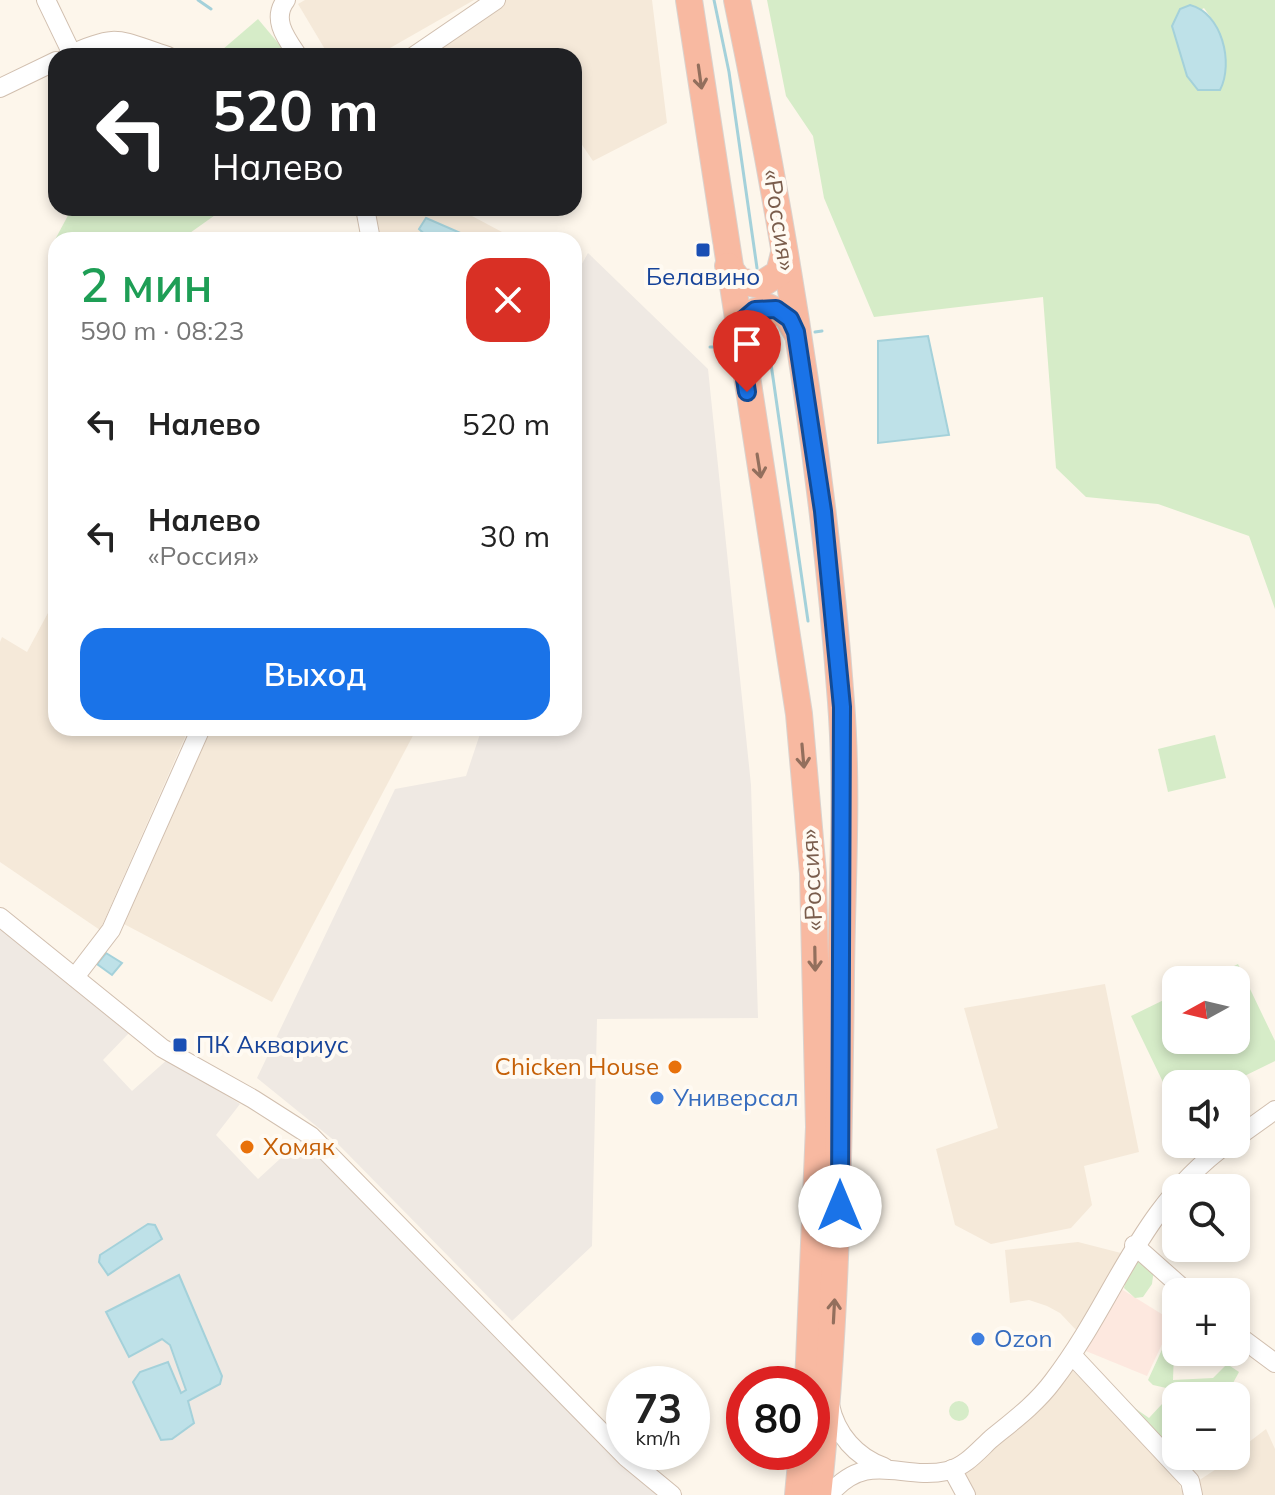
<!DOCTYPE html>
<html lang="ru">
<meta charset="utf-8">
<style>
body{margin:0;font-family:Mulish,sans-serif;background:#f2f2f2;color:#222;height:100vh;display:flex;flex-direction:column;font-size:30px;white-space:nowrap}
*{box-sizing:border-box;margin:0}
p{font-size:26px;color:#767676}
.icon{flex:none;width:44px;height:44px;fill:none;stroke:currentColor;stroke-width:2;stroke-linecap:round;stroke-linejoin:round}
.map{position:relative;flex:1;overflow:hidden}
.drawer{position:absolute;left:48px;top:232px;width:534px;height:504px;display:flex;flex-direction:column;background:#fff;border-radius:24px;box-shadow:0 4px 12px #0003}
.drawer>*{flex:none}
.hud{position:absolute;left:48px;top:48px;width:534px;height:168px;border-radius:24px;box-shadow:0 4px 12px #0003;background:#202124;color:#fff;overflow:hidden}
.needle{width:52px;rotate:262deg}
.controls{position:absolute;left:1162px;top:966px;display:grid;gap:16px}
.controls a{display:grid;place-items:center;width:88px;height:88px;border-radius:16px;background:#fff;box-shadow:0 4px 12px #0003;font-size:40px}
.speed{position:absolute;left:606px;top:1366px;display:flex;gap:16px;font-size:40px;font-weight:700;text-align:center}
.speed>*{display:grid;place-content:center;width:104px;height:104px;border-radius:50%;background:#fff;box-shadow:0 4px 12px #0003;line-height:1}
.speed small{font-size:20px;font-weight:400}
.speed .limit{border:12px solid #d22;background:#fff;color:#111}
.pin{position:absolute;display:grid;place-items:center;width:68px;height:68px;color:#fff;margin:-82px -34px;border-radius:50% 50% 50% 0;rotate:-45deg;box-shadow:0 0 8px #0007}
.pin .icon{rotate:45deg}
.me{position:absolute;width:88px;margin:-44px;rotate:0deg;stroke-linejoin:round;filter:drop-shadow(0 0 6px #0008)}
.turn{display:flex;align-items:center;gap:28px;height:168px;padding:0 32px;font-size:36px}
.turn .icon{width:104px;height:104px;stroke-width:2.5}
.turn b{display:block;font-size:56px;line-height:68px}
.round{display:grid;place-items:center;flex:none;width:84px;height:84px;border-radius:24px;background:#f2f2f2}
.overview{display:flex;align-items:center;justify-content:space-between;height:136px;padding:0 32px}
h1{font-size:48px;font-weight:600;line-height:60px;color:#1e9e55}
.cta{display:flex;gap:16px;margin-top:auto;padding:16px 32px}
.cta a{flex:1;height:92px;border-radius:24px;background:#1a73e8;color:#fff;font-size:32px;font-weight:600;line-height:92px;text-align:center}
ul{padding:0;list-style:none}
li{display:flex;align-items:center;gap:24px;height:112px;padding:0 32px}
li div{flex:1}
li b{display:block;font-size:30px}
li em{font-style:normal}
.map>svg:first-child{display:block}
.residential{fill:#f5e9d9}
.commercial{fill:#fde8df}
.industrial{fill:#efe9e3}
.green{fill:#d6ecc8;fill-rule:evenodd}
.water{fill:#bee1e8;stroke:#a4d1da;stroke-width:2}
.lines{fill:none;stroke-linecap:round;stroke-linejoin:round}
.stream{stroke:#a4d1da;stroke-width:3}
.minor-casing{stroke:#d1bfaf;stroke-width:20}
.highway-casing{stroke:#dad2cd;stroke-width:28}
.minor{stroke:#fff;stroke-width:18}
.highway{stroke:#f8b9a1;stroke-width:26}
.oneway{stroke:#936f5d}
.route-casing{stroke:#114b97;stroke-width:20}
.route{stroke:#1a73e8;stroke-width:14}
.transit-dot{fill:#1a4fb4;stroke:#fffaf2;stroke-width:3}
.food-dot{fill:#e8710a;stroke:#fffaf2;stroke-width:3}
.shop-dot{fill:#3f7fe0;stroke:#fffaf2;stroke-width:3}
.labels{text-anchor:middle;stroke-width:8;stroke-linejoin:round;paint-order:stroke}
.street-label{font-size:24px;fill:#7a5d4c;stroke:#fffaf2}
.transit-label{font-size:24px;fill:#164399;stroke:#fffaf2}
.food-label{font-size:24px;fill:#c56008;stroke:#fffaf2;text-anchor:end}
.shop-label{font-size:24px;fill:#366cbe;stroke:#fffaf2;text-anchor:start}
</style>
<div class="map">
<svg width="1275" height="1495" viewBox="0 0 1275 1495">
<rect width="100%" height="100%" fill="#fdf6eb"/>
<g class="residential">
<path d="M305 0H474L376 56H329L298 4Z"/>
<path d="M504 0H652L667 123 593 161 574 133V56H419Z"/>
<path d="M371 208H457L517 240H378Z"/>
<path d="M56 598V728H189L100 930 0 862V642L2 637 27 652Z"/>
<path d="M209 728H417L272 1002 122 923Z"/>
<path d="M1105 984 1139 1152 1084 1166 1092 1205 1071 1228 991 1244 955 1225 936 1149 998 1128 964 1008Z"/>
<path d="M1078 1242 1121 1253 1077 1331 1060 1313 1047 1306 1029 1300 1010 1303 1005 1250Z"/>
<path d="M1072 1370 1174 1473 1184 1495H963L957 1475 1028 1419Z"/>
<path d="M1266 1429 1275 1449V1495H1201L1198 1481 1236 1456V1452Z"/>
</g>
<path class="commercial" d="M1118 1287 1173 1321 1147 1376 1081 1349Z"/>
<g class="industrial">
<path d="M588 253 708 369 751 785 758 1018 597 1019 592 1246 512 1321 336 1142 257 1078 395 789 466 776 482 728H574V449L578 436 574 432V278Z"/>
<path d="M0 928 129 1033 103 1060 132 1091 168 1059 240 1104 216 1135 258 1179 304 1137 531 1374 661 1495H0Z"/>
</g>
<g class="green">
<path d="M767 0H1275V609L1249 536 1158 504 1086 497 1056 468 1043 297 874 317 824 198 813 136 786 96ZM1204 8 1214 22 1225 52 1187 76 1172 26Z"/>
<path d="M258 19 289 56H215Z"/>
<path d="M72 208H225L180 240H56V252L50 249Z"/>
<path d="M1215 735 1226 778 1168 792 1158 749Z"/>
<path d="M1238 964 1275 1041V1061L1228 1084H1176V1109L1131 1016 1176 994V1040H1236V980H1206Z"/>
<path d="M1140 1261 1154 1269 1152 1284 1143 1297 1135 1298 1124 1288 1130 1263Z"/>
<path d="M1165 1343 1174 1351 1173 1380 1213 1378 1227 1364 1239 1372 1226 1396H1176L1175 1452 1129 1404 1149 1418 1175 1390 1153 1385 1148 1380Z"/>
<circle cx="959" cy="1411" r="10"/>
</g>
<g class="water">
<path d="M1190 5C1222 13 1234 63 1220 90H1198L1187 76 1172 26 1180 9Z"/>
<path d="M426 218 472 238 471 240H431L419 229Z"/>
<path d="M928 336 949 435 878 443V341Z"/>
<path d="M106 953 122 963 112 975 97 964Z"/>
<path d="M148 1224 155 1225 162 1239 108 1275 99 1262 100 1255Z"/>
<path d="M179 1275 222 1376 220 1384 188 1401 194 1423 172 1439 161 1440 133 1382 140 1372 168 1362 181 1393 186 1390 170 1345 162 1339 129 1357 106 1312Z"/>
</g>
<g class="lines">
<g class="stream">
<path d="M198 0 211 9"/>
<path d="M714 0 729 72 757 268"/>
<path d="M765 322 808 621"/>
<path d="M815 332 822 331"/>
<path d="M762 340 774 338"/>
<path d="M710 347H715"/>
</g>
<g class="minor-casing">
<g id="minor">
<path d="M46 0 72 54"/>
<path d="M286 0C271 19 286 38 298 56"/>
<path d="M67 56C118 32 118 40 168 56"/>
<path d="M414 56 496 0"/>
<path d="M0 88 56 61"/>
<path d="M365 208 371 240"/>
<path d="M0 917 162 1048 253 1099 311 1136 626 1457 672 1495"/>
<path d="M75 977 111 930 201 728"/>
<path d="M1236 1138 1275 1110"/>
<path d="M1134 1245 1187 1292"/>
<path d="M1236 1334 1275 1363"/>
<path d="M1072 1355 1190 1481 1193 1495"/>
<path d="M830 1405C836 1434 856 1457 884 1467"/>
<path d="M952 1469 966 1495"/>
<path d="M829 1495C868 1449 901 1481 947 1471 965 1467 978 1451 991 1439 1013 1421 1036 1404 1053 1381 1117 1297 1137 1210 1227 1144"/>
</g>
</g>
<g class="highway-casing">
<g id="highway">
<path d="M689 0 799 714 813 873 819 1127 808 1384"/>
<path d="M737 0C785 231 824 467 841 702 848 792 842 884 841 974 839 1149 837 1321 818 1495"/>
<path d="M728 266 739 281 760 285 779 273 784 253"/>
<path d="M738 334 747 314 768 307 787 316 796 332"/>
<path d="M798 1495 802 1452"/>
</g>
</g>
<use href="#minor" class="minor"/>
<use href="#highway" class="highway"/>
</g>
<defs><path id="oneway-shaft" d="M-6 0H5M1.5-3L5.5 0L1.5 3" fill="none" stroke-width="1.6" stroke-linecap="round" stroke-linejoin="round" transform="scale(2)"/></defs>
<g class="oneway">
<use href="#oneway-shaft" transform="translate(700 77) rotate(82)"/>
<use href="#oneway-shaft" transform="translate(759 466) rotate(81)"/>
<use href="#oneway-shaft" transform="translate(803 756) rotate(85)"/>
<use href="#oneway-shaft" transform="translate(815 959) rotate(89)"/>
<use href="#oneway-shaft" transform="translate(834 1311) rotate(-87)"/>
</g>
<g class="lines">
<g class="route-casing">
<path id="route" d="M747 392 738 334 742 321 755 310 776 309 790 319 796 332 823 511 842 707 840 1206"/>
</g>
<use href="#route" class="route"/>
</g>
<g class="transit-dot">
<rect x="695" y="242" width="16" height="16" rx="4"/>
<rect x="172" y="1037" width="16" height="16" rx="4"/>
</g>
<g class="food-dot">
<circle cx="675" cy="1067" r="8"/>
<circle cx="247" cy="1147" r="8"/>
</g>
<g class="shop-dot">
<circle cx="657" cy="1098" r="8"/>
<circle cx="978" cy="1339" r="8"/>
</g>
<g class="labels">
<g class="street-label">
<text transform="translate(779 220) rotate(81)" y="8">«Россия»</text>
<text transform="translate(812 880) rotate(-93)" y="8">«Россия»</text>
</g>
<g class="transit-label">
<text x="703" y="285">Белавино</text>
<text x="196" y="1053" text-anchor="start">ПК Аквариус</text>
</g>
<g class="food-label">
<text x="659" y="1075">Chicken House</text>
<text x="263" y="1155" text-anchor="start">Хомяк</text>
</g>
<g class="shop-label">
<text x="673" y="1106">Универсал</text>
<text x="994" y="1347">Ozon</text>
</g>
</g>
</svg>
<div class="controls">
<a><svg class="needle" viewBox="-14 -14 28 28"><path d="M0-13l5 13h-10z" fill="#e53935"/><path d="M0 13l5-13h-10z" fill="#767676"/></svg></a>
<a><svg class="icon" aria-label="sound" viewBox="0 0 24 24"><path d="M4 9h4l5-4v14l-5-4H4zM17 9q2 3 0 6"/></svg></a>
<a><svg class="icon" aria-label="search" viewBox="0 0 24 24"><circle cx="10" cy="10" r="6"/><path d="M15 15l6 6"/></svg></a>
<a>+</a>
<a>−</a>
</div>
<div class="speed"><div>73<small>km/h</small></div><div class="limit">80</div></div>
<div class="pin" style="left:747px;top:392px;background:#d93025"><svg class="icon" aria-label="arrive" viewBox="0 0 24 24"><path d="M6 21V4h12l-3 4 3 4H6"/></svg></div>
<svg class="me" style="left:840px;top:1206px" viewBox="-20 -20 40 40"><circle r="19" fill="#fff"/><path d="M0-13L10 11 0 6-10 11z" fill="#1a73e8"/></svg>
<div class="hud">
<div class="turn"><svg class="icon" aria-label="left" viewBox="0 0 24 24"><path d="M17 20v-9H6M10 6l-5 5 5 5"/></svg><div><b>520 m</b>Налево</div></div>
</div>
<section class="drawer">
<div class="overview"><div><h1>2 мин</h1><p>590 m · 08:23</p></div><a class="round" style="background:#d93025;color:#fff"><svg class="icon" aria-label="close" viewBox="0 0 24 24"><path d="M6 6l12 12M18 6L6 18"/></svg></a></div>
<ul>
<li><svg class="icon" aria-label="left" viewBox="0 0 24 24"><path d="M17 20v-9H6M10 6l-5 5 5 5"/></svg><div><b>Налево</b></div><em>520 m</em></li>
<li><svg class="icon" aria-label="left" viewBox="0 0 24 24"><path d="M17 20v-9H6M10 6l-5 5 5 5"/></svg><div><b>Налево</b><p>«Россия»</p></div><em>30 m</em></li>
</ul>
<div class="cta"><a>Выход</a></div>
</section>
</div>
